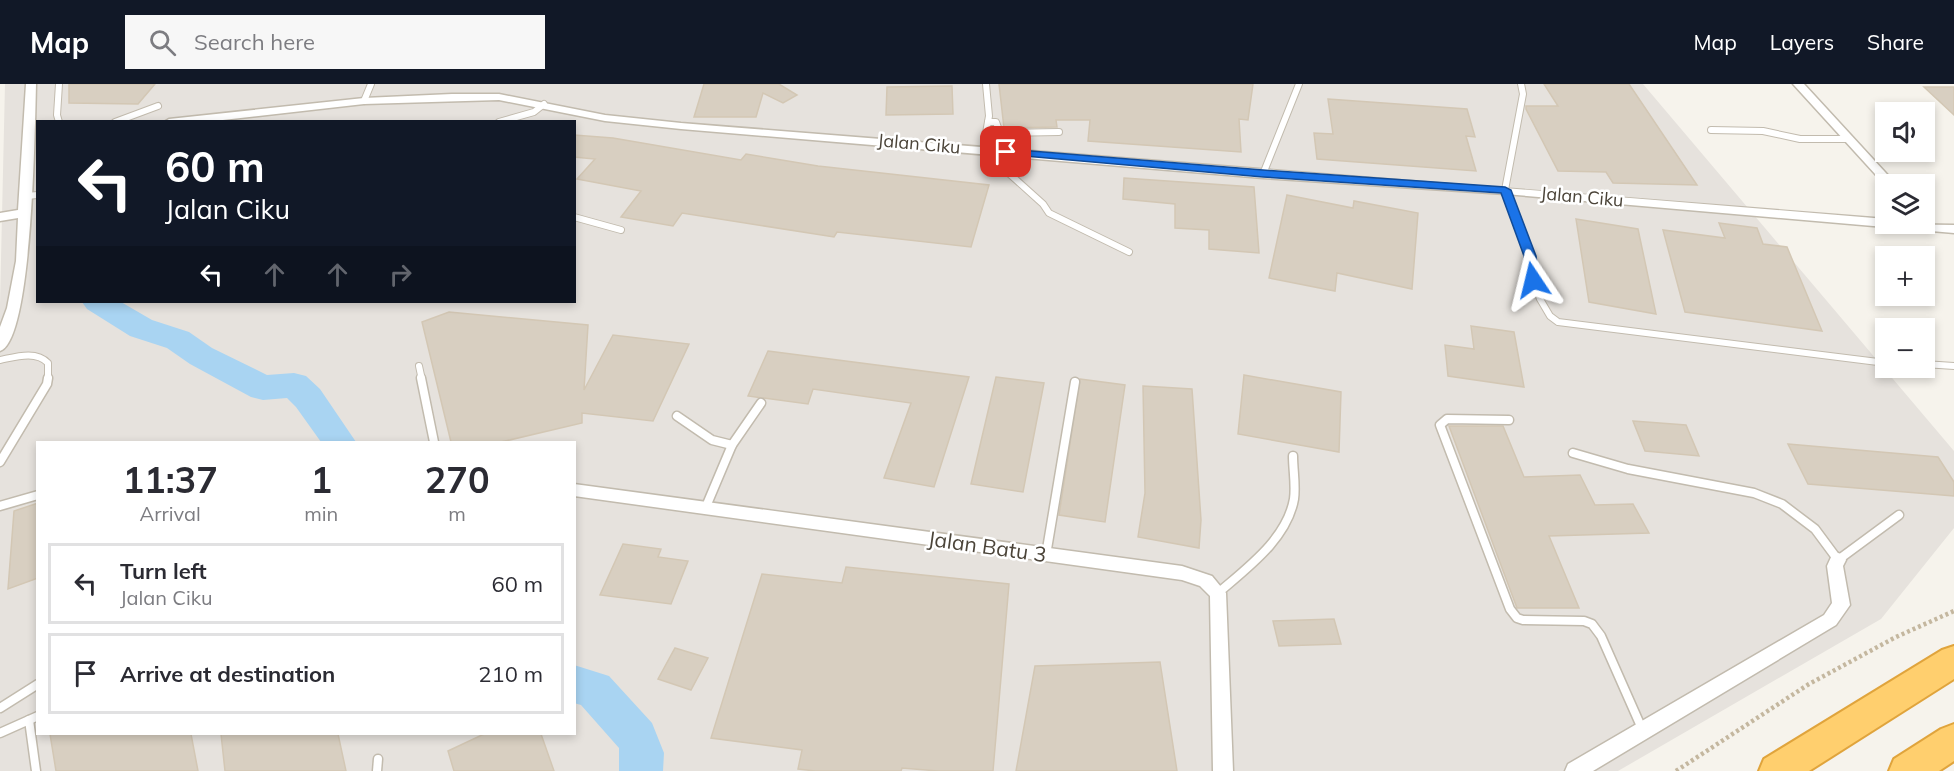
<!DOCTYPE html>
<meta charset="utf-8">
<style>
body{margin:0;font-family:Mulish,sans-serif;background:#f7f7f7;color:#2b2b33;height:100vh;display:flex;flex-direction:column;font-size:22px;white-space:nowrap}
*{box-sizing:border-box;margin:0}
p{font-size:20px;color:#7c7c81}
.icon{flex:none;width:33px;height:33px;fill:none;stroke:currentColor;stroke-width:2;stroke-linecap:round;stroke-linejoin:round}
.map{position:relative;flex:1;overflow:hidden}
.drawer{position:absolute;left:36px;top:357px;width:540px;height:294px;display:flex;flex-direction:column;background:#fff;border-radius:0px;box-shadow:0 3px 9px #0003}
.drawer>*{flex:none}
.top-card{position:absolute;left:36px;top:36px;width:540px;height:183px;border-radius:0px;box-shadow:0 3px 9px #0003;background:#111827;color:#fff;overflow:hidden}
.controls{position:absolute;left:1875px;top:18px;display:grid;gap:12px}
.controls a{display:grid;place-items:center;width:60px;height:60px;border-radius:0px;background:#fff;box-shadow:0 3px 9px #0003;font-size:30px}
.pin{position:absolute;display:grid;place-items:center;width:51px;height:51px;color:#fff;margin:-26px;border-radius:12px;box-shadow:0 3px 9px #0006}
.me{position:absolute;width:66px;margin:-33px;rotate:350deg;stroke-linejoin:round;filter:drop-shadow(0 0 4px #0008)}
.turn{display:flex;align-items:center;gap:21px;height:126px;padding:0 30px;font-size:27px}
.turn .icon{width:78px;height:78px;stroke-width:2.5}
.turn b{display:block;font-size:42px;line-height:51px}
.lanes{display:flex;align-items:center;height:57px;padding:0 30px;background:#0003;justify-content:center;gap:30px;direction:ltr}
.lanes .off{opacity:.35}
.eta{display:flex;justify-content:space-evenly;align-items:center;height:102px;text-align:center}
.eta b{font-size:36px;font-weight:700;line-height:42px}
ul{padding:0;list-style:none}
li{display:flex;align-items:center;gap:18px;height:81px;margin:0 12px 9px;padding:0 18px;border:3px solid #e1e1e2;border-radius:0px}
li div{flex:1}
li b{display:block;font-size:22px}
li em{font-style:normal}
header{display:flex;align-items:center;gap:36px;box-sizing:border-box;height:84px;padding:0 30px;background:#111827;color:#fff}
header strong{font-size:28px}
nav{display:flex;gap:33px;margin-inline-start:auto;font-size:21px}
.search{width:420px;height:54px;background:#f7f7f7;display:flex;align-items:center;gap:15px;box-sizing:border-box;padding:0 21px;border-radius:0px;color:#7c7c81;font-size:22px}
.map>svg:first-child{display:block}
.industrial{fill:#e6e2dd;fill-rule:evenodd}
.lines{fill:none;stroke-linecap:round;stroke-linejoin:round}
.river{fill:#a9d4f2;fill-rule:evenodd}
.building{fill:#d8cfc1;stroke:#d3c7b4;stroke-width:1.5}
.service-far1-casing{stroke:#c2bbae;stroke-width:8}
.service-casing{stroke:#c2bbae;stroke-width:11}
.minor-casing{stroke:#c2bbae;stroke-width:3}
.motorway-casing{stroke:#e0a43c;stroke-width:4}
.path{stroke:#c4b79f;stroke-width:4.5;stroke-dasharray:3 3;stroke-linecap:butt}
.service-far1{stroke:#fff;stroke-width:6}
.service{stroke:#fff;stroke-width:8}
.minor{fill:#fff;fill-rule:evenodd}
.motorway{fill:#ffcf6e;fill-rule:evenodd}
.route{fill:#1a73e8;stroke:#114b97;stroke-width:1.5}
.labels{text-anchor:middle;stroke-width:5;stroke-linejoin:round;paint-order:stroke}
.far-street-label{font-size:18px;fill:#4b4439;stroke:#fff}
.street-label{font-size:21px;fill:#4b4439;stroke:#fff}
</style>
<header>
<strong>Map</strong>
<div class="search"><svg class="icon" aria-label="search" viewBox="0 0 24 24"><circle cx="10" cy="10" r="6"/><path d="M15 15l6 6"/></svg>Search here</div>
<nav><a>Map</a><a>Layers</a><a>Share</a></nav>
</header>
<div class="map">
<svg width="1954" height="687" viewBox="0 0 1954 687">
<rect width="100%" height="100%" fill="#f6f3ec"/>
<path class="industrial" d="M5 0H1643L1954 367V444L1881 535 1618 687H0V220ZM38 38H574V218H38ZM38 358H574V650H38Z"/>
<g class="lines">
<g class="river">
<path d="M82 218H121L152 236 189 248 212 264 267 291 294 289 306 292 320 305 356 358H321L296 323 287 314 263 316 251 313 190 280 167 264 130 252 87 225Z"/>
<path d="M574 581 609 592 652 639 664 669 663 687H619V664L581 621 574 619Z"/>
</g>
</g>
<g class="building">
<path d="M69 0H155L138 20 69 19Z"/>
<path d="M704 0H779L797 11 783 19 763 9 756 33H694Z"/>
<path d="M999 0H1253L1248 36 1239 35 1241 68 1088 57 1090 36H1056L1057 43 1004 44Z"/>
<path d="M1544 0H1629L1697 101 1613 99 1606 88 1558 87 1526 25V22H1558Z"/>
<path d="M952 2 953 30 886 31 887 3Z"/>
<path d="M1924 3H1954V31Z"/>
<path d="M1328 15 1467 25 1475 53 1466 52 1476 87 1317 75 1314 49 1333 50Z"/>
<path d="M574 51 613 54 741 76 746 70 818 82 989 101 971 163 837 148 834 153 682 129 673 142 621 133 641 107 577 95 595 75 574 73Z"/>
<path d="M1124 94 1254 103 1259 169 1209 165V146L1175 144V120L1123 115Z"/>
<path d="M1287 111 1353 124 1354 117 1418 129 1412 205 1337 189 1335 207 1269 194Z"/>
<path d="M1576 135 1638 145 1656 230 1589 218Z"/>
<path d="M1719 139 1757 144 1763 160 1787 163 1822 247 1685 228 1663 146 1725 154Z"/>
<path d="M449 228 588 241 584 306 613 251 689 260 653 337 582 329V339L501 358H451L422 238Z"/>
<path d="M1471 242 1514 248 1524 303 1448 292 1445 261 1474 265Z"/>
<path d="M768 267 969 293 934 403 884 394 911 319 813 305 808 320 748 312Z"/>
<path d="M1244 291 1341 308 1339 368 1238 350Z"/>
<path d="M996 293 1044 299 1023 408 971 400Z"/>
<path d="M1080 295 1125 301 1105 438 1059 431Z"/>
<path d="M1143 302 1192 305 1201 436 1199 464 1138 453 1145 409Z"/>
<path d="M1633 337 1686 341 1699 372 1645 367Z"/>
<path d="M1449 342H1503L1524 393 1580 391 1595 421 1633 420 1649 449 1549 452 1579 524H1517Z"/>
<path d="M1788 360 1938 373 1954 398V412L1808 400Z"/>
<path d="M38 419V494L8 505 14 427Z"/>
<path d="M623 460 661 465 658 473 688 477 671 520 600 511Z"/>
<path d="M846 483 1009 500 993 687H938L902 684 901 687H815L798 685 802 666 711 654 762 490 842 499Z"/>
<path d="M1334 535 1341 560 1279 562 1273 537Z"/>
<path d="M675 564 708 574 691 606 658 595Z"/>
<path d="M1160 578 1177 687H1016L1035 582Z"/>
<path d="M50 650H191L198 687H56Z"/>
<path d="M221 650H338L346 687H225Z"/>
<path d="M484 650H541L554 687H454L448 667Z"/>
</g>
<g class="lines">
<g class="service-far1-casing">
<g id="service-far1">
<path d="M59 0 57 31 59 38"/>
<path d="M986 0 989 32 983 66 1043 120 1049 129 1129 168"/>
<path d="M1521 0 1523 10 1505 106 1530 172 1533 196 1540 215 1550 232 1558 238 1886 279"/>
<path d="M364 17 371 0"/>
<path d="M115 38 158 22"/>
<path d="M499 38 534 28 544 20"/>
<path d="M988 38H996L1000 49 1059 48"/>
<path d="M1711 46 1763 47 1800 55H1849"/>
<path d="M1263 90 1299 0"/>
<path d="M25 112 38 111"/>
<path d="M574 133 621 146"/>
<path d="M0 276C15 273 36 266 48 279V296"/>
<path d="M1924 280 1954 282"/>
<path d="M419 282 422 296"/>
</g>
</g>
<g class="service-casing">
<g id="service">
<path d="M421 294 434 358"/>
<path d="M677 332 712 356 732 361"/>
<path d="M1509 336 1447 335 1440 341 1510 525 1517 534 1523 536 1584 537 1592 540 1601 552 1643 647"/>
<path d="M1573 369 1628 385 1754 409 1782 420 1815 445 1838 476 1899 431"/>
<path d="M0 378 47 300 48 294"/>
<path d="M0 422 38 411"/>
<path d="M705 425 732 361 761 319"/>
<path d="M1046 471 1075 298"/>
<path d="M1218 509C1247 484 1287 455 1294 415 1296 401 1293 386 1293 372"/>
<path d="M0 624 38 600"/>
<path d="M29 636 36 687"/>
<path d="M0 649 38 632"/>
<path d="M377 687 378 675"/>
</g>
</g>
<g class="minor-casing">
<g id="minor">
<path d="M26 0H36C35 37 33 257 0 267V243L7 224 16 177 18 134 0 137V129L18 126Z"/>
<path d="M1793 0H1804L1896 100H1886V102Z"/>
<path d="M452 10H499L605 31 681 39C1082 72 1484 101 1886 135V140L1954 141V149L1505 110 1263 94 681 45 605 37 499 16 364 20 205 38H164L169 35 364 14Z"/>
<path d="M574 400 1182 482 1212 492 1226 509 1233 687H1213L1210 512 1200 502 1182 496 574 412Z"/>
<path d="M1838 469 1844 471 1846 476 1843 482 1850 521 1836 541 1593 687H1565L1568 680 1824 531 1832 519 1827 482 1832 471Z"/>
</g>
</g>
<g class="motorway-casing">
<g id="motorway">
<path d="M1954 562V595L1809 687H1759L1764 675 1942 566Z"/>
<path d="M1954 640V677L1939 687H1889L1894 675 1941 645Z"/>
</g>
</g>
<path class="path" d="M1676 687 1809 600 1896 553 1954 527"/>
<use href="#service-far1" class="service-far1"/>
<use href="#service" class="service"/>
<use href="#minor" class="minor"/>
<use href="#motorway" class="motorway"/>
</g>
<path class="route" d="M1006 65 1263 86 1505 103 1511 106 1536 172 1539 196 1533 200 1527 196 1524 172 1501 109 1263 93 1003 70 1001 68Z"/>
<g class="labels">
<g class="far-street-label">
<text transform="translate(919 60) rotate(5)" y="6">Jalan Ciku</text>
<text transform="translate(1582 113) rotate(5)" y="6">Jalan Ciku</text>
</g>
<g class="street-label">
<text transform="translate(987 463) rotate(8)" y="7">Jalan Batu 3</text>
</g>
</g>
</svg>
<div class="controls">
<a><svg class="icon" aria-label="sound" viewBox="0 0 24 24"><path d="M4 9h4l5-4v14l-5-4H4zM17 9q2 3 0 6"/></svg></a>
<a><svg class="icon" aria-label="layers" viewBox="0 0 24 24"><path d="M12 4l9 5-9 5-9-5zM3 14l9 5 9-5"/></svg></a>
<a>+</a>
<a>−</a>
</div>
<div class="pin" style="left:1006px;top:68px;background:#d93025"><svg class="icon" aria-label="arrive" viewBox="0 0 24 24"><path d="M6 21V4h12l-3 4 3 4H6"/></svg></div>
<svg class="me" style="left:1533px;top:196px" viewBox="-20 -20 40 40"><path d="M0-17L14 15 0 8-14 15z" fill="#1a73e8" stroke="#fff" stroke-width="4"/></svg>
<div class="top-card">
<div class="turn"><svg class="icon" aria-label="left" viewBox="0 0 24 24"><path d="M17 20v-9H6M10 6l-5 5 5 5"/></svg><div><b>60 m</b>Jalan Ciku</div></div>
<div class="lanes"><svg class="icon" aria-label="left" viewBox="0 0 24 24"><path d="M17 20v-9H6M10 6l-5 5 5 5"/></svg><svg class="icon off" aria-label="ahead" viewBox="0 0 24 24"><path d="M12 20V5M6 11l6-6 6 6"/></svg><svg class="icon off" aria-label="ahead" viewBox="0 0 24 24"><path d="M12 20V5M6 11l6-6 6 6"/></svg><svg class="icon off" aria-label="right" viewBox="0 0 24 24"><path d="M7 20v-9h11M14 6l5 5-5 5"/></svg></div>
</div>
<section class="drawer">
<div class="eta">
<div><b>11:37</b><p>Arrival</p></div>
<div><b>1</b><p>min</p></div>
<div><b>270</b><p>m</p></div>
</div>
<ul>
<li><svg class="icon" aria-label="left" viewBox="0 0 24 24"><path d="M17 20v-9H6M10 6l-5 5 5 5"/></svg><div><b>Turn left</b><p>Jalan Ciku</p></div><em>60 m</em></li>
<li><svg class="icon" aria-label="arrive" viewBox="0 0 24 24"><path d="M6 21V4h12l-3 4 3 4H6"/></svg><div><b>Arrive at destination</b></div><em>210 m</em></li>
</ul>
</section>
</div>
